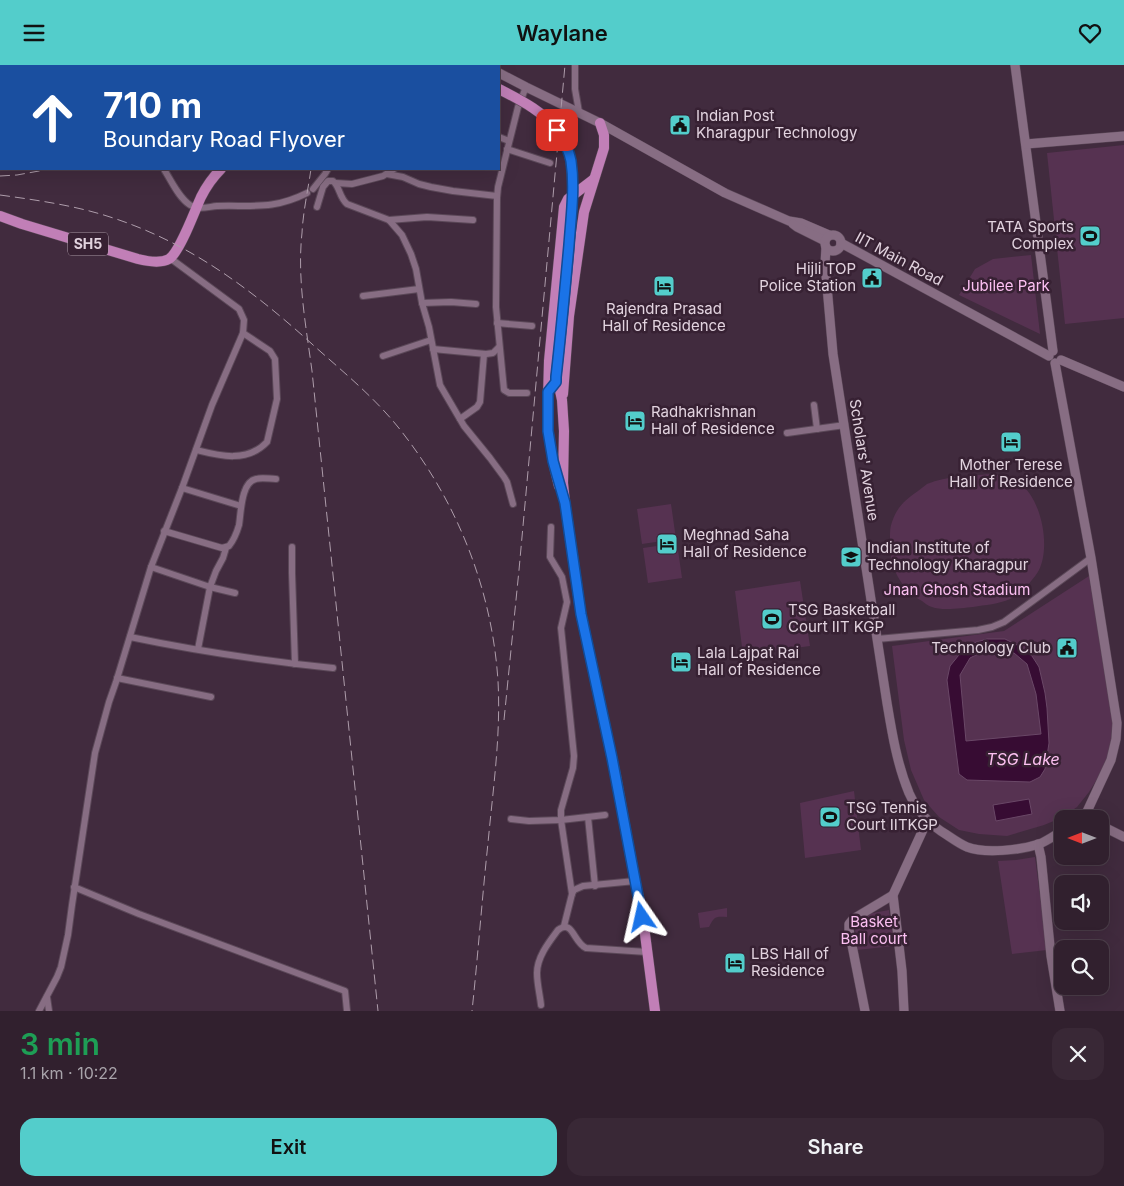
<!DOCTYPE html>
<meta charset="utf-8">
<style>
body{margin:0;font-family:Inter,sans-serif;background:#392836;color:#f1f3f6;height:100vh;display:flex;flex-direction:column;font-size:19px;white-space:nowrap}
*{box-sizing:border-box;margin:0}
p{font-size:16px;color:#a8a3aa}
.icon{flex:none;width:28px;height:28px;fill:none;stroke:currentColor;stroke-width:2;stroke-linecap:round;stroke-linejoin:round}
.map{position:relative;height:946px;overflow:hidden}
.details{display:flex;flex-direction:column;background:#31202e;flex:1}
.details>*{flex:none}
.banner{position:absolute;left:0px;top:0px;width:500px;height:105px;box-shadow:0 5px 20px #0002,0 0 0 1px #4c3e4a;background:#1a4fa0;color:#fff;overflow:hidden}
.needle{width:32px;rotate:270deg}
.controls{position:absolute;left:1054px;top:745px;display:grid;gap:10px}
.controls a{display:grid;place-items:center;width:55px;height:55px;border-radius:10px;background:#31202e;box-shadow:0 5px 20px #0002,0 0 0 1px #4c3e4a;font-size:25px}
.pin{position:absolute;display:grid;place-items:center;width:42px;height:42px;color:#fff;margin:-21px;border-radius:10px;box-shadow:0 2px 8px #0006}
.me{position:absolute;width:55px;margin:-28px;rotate:349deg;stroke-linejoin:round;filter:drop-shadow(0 0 4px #0008)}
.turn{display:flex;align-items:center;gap:18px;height:105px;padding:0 20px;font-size:22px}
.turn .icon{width:65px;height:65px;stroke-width:2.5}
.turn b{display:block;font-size:35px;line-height:42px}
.round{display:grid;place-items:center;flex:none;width:52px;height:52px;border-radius:15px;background:#392836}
.headline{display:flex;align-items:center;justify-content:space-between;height:85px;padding:0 20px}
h1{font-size:30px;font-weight:600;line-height:38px;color:#1e9e55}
.action{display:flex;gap:10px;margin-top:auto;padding:10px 20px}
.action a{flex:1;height:58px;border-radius:15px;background:#53cdcb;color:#111;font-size:20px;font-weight:600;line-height:58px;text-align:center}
.action a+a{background:#392836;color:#f1f3f6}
header{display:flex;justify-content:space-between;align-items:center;height:65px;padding:0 20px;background:#53cdcb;color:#111;font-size:22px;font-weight:600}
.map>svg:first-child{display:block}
.green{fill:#563251}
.water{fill:#370c33;stroke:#6a4867;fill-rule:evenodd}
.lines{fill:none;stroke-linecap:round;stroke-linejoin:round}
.street-casing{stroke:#5b4858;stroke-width:8}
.secondary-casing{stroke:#5b4858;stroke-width:10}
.primary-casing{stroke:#5b4858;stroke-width:11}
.street{stroke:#876d83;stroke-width:6}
.secondary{stroke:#876d83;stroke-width:9}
.primary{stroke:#c17fb7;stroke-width:10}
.rail{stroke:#ae9dab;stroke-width:1;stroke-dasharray:10 5;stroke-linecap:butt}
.primary-bridge-casing{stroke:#5b4858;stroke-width:11;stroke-linecap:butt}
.primary-bridge{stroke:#c17fb7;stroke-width:10}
.route-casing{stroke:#114b97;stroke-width:12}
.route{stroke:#1a73e8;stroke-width:9}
.labels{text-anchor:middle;stroke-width:5;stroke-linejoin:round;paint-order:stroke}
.shield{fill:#372133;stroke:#af9eab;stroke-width:1}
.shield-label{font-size:14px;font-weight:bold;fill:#e2d3df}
.poi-label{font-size:15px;fill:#e2d3df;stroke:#372133;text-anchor:start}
.street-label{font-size:15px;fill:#e2d3df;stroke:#372133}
.park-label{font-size:15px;fill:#fcc0f2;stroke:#372133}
.water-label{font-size:16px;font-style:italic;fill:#fcc0f1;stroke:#372133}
</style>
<header><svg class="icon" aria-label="menu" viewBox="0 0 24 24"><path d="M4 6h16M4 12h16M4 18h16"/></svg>Waylane<svg class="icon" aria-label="heart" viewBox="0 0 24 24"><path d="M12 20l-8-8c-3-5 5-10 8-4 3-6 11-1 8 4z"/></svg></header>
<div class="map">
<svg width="1124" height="946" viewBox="0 0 1124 946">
<rect width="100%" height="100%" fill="#412b3e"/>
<g class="green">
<path d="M1124 80V253L1065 259 1047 88Z"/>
<path d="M1031 190 1040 269 959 230 975 204 993 194Z"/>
<path d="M990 409C1001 410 1010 412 1019 418 1041 432 1051 481 1039 505 1034 514 1020 530 1010 534 999 539 985 540 973 542 962 543 942 546 932 542 928 541 925 538 922 536 899 524 888 498 890 472 890 467 890 462 892 457 897 442 905 435 918 426 921 424 924 421 927 419 947 411 970 411 990 409Z"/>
<path d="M671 439 676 474 642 479 637 444Z"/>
<path d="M677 478 682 513 648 518 643 483Z"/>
<path d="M1089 511 1113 655V675L1108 691 1101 708 1089 727 1077 742 1061 753 1044 760 1007 771 979 769 959 765 939 752 924 735 911 705 904 675 892 581 1004 566Z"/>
<path d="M800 516 810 581 743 590 735 526Z"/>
<path d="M854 726 861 785 805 793 800 738Z"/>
<path d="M1035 792 1047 885 1012 889 998 796 1016 795Z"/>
<path d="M727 843V852C715 851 714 852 709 862L700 863 698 848Z"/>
<path d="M889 845 894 881 857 885 855 864 853 865 854 857 862 850Z"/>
</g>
<g class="water">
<path d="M987 574H1005L1021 582 1032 591 1039 602 1045 628 1047 643 1049 678 1045 704 1040 712 1030 717 967 715 959 709 947 615 950 601 967 580ZM988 584 1014 588 1027 599 1036 629 1041 669 966 676 960 610 970 593Z"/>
<path d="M1029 734 1032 749 996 756 993 740Z"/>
</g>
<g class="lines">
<g class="street-casing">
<g id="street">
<path d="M575 0V24L579 47"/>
<path d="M395 1 396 0"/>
<path d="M526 22 518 42 498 122 497 133 496 242 504 325 509 328H527"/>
<path d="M499 72 509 76"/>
<path d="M507 84 550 98"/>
<path d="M165 106C172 117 179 133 190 140 199 145 207 142 217 141 253 140 273 145 307 128"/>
<path d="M387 109 403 112 419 119 431 122 453 126 497 131"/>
<path d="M336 118 352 119 383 111 394 104"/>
<path d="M313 124 325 109 328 104"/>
<path d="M317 142 323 122 328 116H333C340 122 339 132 347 139L389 155 402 170 411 189 416 204 422 238 429 262 440 320 464 361 490 393 504 412 507 417 513 439"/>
<path d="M389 155 427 152 473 155"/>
<path d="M363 231 419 224"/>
<path d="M422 238 451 237 476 239"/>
<path d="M497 258 532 261"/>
<path d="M433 284 486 289 493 288 499 282"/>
<path d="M383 291 431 275"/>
<path d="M814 340 817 364"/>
<path d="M460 354 477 342 480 337 484 289"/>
<path d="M787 368 845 360"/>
<path d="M196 385C220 391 247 398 267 377L277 334 275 294 270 286 243 268"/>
<path d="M182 423 241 441"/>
<path d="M551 462 550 492 562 512 567 537 561 563 574 691 573 703 561 745V755L572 829"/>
<path d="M164 466 222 483 229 481C233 476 237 467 239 460 241 448 241 417 256 414 262 412 270 414 276 414"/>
<path d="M292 482V508L295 599"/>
<path d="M151 502 210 522 235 528"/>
<path d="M130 572C197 586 265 596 333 603"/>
<path d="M877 574 978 565 992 562 1004 557 1091 493"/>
<path d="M198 584 210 522 216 506 223 493 226 483"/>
<path d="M117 613 211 632"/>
<path d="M588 752 595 821"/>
<path d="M511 754 529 756 561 755 605 750"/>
<path d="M74 822 139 849 345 926 347 946"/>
<path d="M564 861 572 829 574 825 583 821 635 816"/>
<path d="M47 932 49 946"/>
<path d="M541 940C540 930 537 919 537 908 537 892 549 877 558 865 573 854 573 877 586 883L647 887"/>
<path d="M39 946 57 912 61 902 68 870 72 840 95 688 109 637 116 617 151 502 182 423 212 340 243 268 244 255 239 244 170 193"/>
</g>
</g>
<g class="secondary-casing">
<g id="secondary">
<path d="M485 0 487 1"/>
<path d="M1015 0 1053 286"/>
<path d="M499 8 526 22 600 58 725 128 789 156 801 158 829 170"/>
<path d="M1026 79 1124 71"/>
<path d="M793 159 797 162 825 176"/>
<circle cx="833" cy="178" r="8"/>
<path d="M841 178 1049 291"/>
<path d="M826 182 825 199 833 289 887 638C892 668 897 699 909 728 917 746 930 760 947 770 953 774 960 779 967 782 985 789 1021 785 1039 779 1047 776 1055 770 1062 766"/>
<path d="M1061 295 1124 322"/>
<path d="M1055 298 1091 493 1117 658 1116 674 1111 695 1084 753 1083 754"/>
<path d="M1100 760 1124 772"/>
<path d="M1038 779 1041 792 1051 891 1060 946"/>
<path d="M865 946 849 865V859L853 854 893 830"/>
<path d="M904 946 902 906 893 830 927 756"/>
</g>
</g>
<g class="primary-casing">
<g id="primary">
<path d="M452 0 454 1"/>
<path d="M321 1 322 0"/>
<path d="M0 151 22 159 138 194C146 196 160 199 169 194 180 187 195 145 201 132 206 122 213 112 221 104"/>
<path d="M556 317 559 321 562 335 564 366 563 418 565 438 577 521 581 549 616 712 635 816 642 846 655 946"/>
<path d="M563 329 569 251 584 147 604 83V70L600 58"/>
<path d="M559 421 553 396 548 366V334L549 296 564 142 568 134 594 114"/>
</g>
</g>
<use href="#street" class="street"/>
<use href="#secondary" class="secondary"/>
<use href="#primary" class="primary"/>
<g class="rail">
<path d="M283 1 285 0"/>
<path d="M351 1 352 0"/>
<path d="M311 104C308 125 303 147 302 168 297 214 306 261 312 306L378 946"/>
<path d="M0 111 17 110 50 104"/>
<path d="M0 130C36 135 72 140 107 151 187 176 250 223 312 279 342 306 373 331 398 362 456 434 492 523 498 616 501 670 493 724 488 778 482 834 478 890 472 946"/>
<path d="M504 655 519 505 565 0"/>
</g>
<g class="primary-bridge-casing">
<path id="primary-bridge" d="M499 24C520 35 543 46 557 65 564 74 569 86 571 96 575 125 571 155 569 184 565 227 561 269 556 312"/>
</g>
<use href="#primary-bridge" class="primary-bridge"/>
</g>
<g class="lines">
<g class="route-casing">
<path id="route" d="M557 65C563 75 569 84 571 96 575 123 571 152 569 180 565 224 561 268 556 312V317L548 327V366L553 396 565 438 581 549 612 693 642 852"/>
</g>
<use href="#route" class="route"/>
</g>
<defs>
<g id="civic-square" transform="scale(1.125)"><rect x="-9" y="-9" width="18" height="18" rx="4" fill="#53cdcb" stroke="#372133"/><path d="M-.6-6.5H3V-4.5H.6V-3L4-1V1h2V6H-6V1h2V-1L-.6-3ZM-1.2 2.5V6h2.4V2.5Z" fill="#111"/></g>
<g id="stadium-square" transform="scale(1.125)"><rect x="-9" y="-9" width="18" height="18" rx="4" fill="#53cdcb" stroke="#372133"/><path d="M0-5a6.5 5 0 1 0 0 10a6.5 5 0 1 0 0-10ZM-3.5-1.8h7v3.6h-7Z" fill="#111"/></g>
<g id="hotel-square" transform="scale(1.125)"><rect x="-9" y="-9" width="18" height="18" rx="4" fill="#53cdcb" stroke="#372133"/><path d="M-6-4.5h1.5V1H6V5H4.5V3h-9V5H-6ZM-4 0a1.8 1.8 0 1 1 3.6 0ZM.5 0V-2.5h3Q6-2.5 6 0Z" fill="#111"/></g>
<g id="university-square" transform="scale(1.125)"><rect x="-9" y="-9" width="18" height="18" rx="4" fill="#53cdcb" stroke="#372133"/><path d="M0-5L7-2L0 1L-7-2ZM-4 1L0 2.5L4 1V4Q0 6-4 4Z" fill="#111"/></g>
</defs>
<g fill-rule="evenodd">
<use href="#civic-square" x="680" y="60"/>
<use href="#stadium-square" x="1090" y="171"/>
<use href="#civic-square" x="872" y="213"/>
<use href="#hotel-square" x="664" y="221"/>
<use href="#hotel-square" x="635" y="356"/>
<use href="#hotel-square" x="1011" y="377"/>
<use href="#hotel-square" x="667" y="479"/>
<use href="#university-square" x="851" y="492"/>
<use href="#stadium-square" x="772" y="554"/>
<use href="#civic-square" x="1067" y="583"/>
<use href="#hotel-square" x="681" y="597"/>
<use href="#stadium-square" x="830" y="752"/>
<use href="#hotel-square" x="735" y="898"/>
</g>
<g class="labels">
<rect class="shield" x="68" y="167.5" width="40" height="23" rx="4"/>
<g class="shield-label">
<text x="88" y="184">SH5</text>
</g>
<g class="poi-label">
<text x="696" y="56">Indian Post<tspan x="696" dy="17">Kharagpur Technology</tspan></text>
<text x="1074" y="167" text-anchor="end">TATA Sports<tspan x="1074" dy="17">Complex</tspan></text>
<text x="856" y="209" text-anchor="end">Hijli TOP<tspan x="856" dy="17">Police Station</tspan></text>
<text x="664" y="249" text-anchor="middle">Rajendra Prasad<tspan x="664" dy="17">Hall of Residence</tspan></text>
<text x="651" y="352">Radhakrishnan<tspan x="651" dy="17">Hall of Residence</tspan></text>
<text x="1011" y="405" text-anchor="middle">Mother Terese<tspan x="1011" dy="17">Hall of Residence</tspan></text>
<text x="683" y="475">Meghnad Saha<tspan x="683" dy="17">Hall of Residence</tspan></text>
<text x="867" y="488">Indian Institute of<tspan x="867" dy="17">Technology Kharagpur</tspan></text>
<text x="788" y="550">TSG Basketball<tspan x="788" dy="17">Court IIT KGP</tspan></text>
<text x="1051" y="588" text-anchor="end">Technology Club</text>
<text x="697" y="593">Lala Lajpat Rai<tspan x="697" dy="17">Hall of Residence</tspan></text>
<text x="846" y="748">TSG Tennis<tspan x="846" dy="17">Court IITKGP</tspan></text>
<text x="751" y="894">LBS Hall of<tspan x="751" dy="17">Residence</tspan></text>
</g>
<g class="street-label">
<text transform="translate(899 194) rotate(28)" y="5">IIT Main Road</text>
<text transform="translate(864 395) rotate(81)" y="5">Scholars' Avenue</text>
</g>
<g class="park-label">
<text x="1006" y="226">Jubilee Park</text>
<text x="957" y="530">Jnan Ghosh Stadium</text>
<text x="874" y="862">Basket<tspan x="874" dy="17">Ball court</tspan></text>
</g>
<g class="water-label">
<text x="1023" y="700">TSG Lake</text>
</g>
</g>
</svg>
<div class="controls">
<a><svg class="needle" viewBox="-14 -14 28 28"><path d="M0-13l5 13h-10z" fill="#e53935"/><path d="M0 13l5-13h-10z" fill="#a8a3aa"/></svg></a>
<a><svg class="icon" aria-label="sound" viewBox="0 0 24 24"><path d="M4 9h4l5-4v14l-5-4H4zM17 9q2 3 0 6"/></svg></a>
<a><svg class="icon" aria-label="search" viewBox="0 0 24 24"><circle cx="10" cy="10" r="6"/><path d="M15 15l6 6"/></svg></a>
</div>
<div class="pin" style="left:557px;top:65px;background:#d93025"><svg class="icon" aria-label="arrive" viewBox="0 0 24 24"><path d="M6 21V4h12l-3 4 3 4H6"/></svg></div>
<svg class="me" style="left:642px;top:852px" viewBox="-20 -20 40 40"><path d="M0-17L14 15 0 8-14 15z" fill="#1a73e8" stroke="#fff" stroke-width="4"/></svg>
<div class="banner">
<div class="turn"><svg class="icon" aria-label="ahead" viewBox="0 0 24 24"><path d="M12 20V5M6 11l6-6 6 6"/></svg><div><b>710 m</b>Boundary Road Flyover</div></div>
</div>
</div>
<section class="details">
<div class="headline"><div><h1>3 min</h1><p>1.1 km · 10:22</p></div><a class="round"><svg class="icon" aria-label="close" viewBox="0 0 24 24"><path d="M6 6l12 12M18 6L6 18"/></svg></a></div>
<div class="action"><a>Exit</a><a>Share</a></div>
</section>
